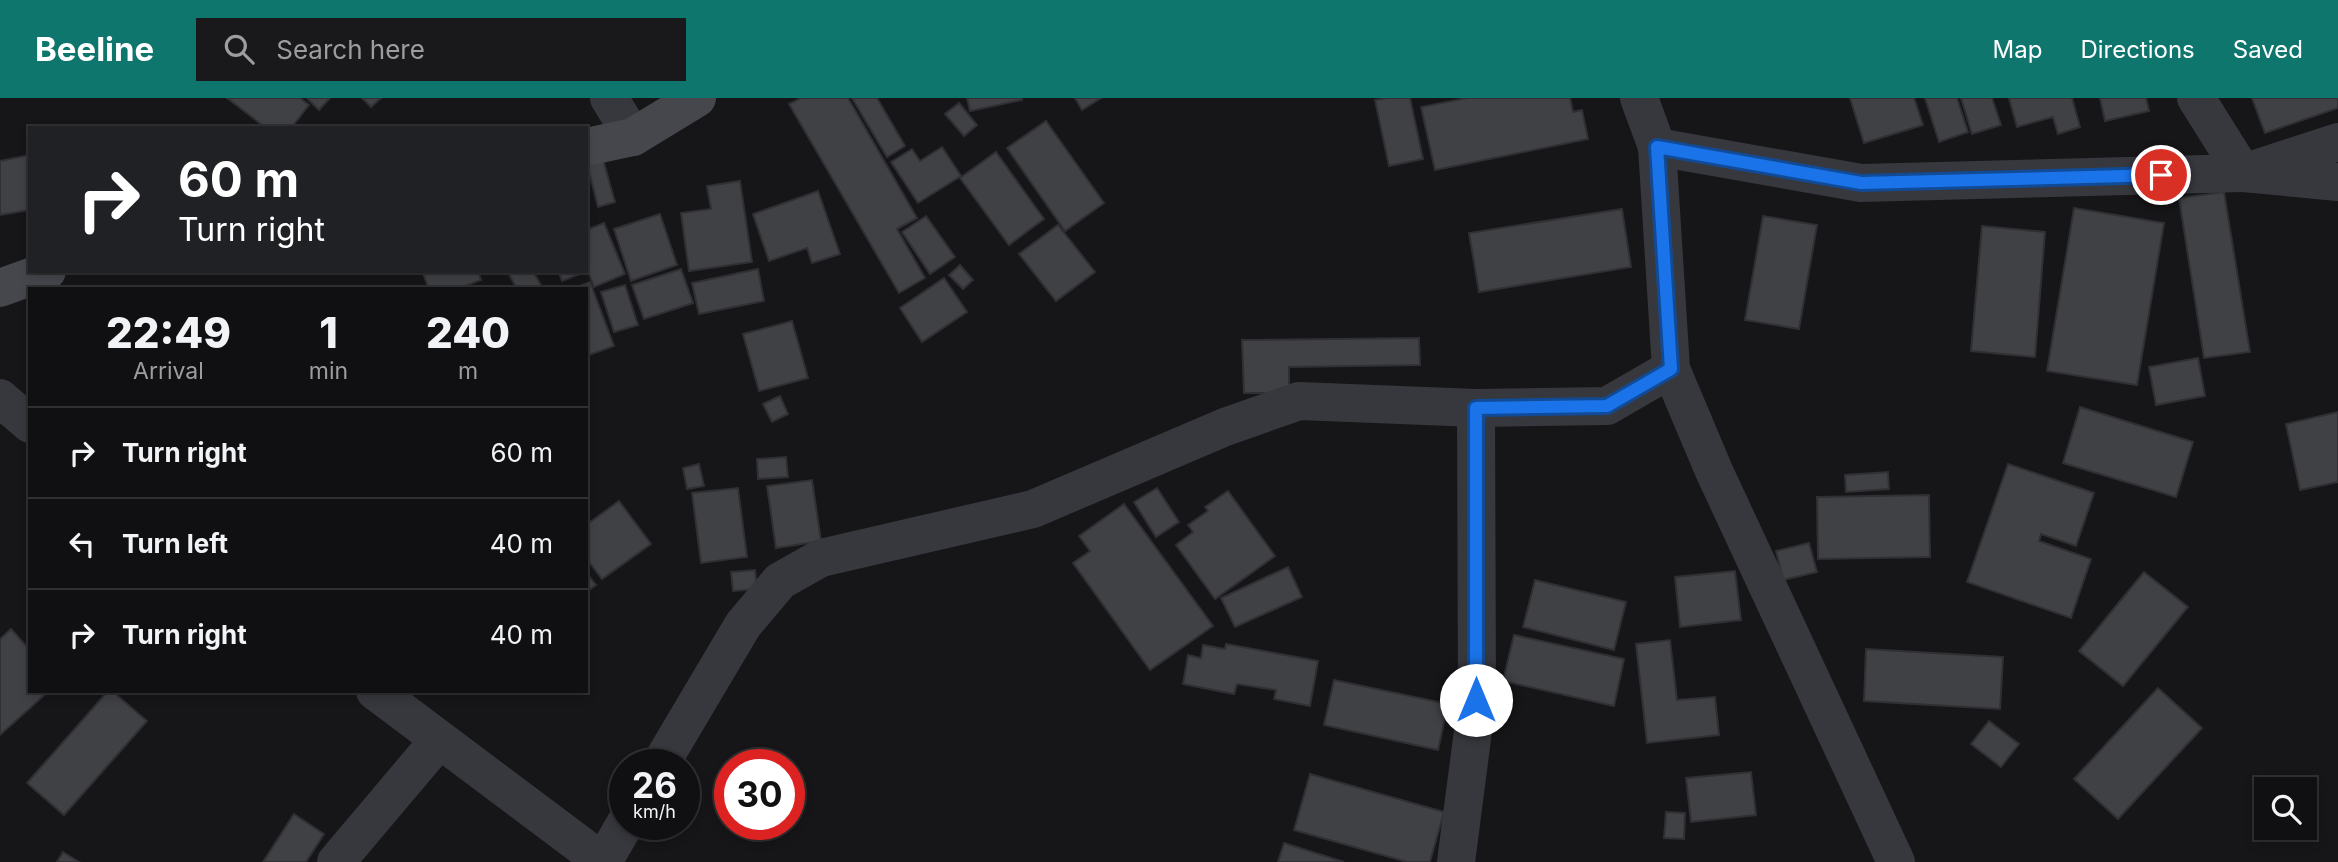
<!DOCTYPE html>
<style>
body{margin:0;font-family:Inter,sans-serif;background:#19191b;color:#f1f3f6;height:100vh;display:flex;flex-direction:column;font-size:26px;white-space:nowrap}
*{box-sizing:border-box;margin:0}
p{font-size:23px;color:#9c9d9f}
.icon{flex:none;width:38px;height:38px;fill:none;stroke:currentColor;stroke-width:2;stroke-linecap:round;stroke-linejoin:round}
.map{position:relative;flex:1;overflow:hidden}
.details{position:absolute;left:28px;top:189px;width:560px;height:406px;display:flex;flex-direction:column;background:#101012;border-radius:0px;box-shadow:0 4px 10px #0003,0 0 0 2px #303032}
.details>*{flex:none}
.hud{position:absolute;left:28px;top:28px;width:560px;height:147px;border-radius:0px;box-shadow:0 4px 10px #0003,0 0 0 2px #303032;background:#202124;color:#fff;overflow:hidden}
.fabs{position:absolute;left:2254px;top:679px;display:grid;gap:14px}
.fabs a{display:grid;place-items:center;width:63px;height:63px;border-radius:0px;background:#101012;box-shadow:0 4px 10px #0003,0 0 0 2px #303032;font-size:35px}
.speed{position:absolute;left:609px;top:651px;display:flex;gap:14px;font-size:35px;font-weight:700;text-align:center}
.speed>*{display:grid;place-content:center;width:91px;height:91px;border-radius:50%;background:#101012;box-shadow:0 4px 10px #0003,0 0 0 2px #303032;line-height:1}
.speed small{font-size:18px;font-weight:400}
.speed .limit{border:10px solid #d22;background:#fff;color:#111}
.pin{position:absolute;display:grid;place-items:center;width:60px;height:60px;color:#fff;margin:-30px;border:4px solid #fff;border-radius:50%;box-shadow:0 2px 7px #0007}
.me{position:absolute;width:77px;margin:-38px;rotate:0deg;stroke-linejoin:round;filter:drop-shadow(0 0 5px #0008)}
.turn{display:flex;align-items:center;gap:24px;height:147px;padding:0 35px;font-size:32px}
.turn .icon{width:91px;height:91px;stroke-width:2.5}
.turn b{display:block;font-size:49px;line-height:60px}
.eta{display:flex;justify-content:space-evenly;align-items:center;height:119px;text-align:center}
.eta b{font-size:42px;font-weight:800;line-height:49px}
ul{padding:0;list-style:none}
li{display:flex;align-items:center;gap:21px;height:91px;padding:0 35px;border-top:2px solid #303032}
li div{flex:1}
li b{display:block;font-size:26px}
li em{font-style:normal}
header{display:flex;align-items:center;gap:42px;box-sizing:border-box;height:98px;padding:0 35px;background:#0f766e;color:#fff}
header strong{font-size:33px}
nav{display:flex;gap:38px;margin-inline-start:auto;font-size:24px}
.search{width:490px;height:63px;background:#19191b;display:flex;align-items:center;gap:18px;box-sizing:border-box;padding:0 24px;border-radius:0px;color:#9c9d9f;font-size:26px}
.map>svg:first-child{display:block}
.building{fill:#404145;stroke:#303034;stroke-width:2}
.lines{fill:none;stroke-linecap:round;stroke-linejoin:round}
.street{stroke:#37383d;stroke-width:38}
.secondary{stroke:#45474d;stroke-width:38}
.route-casing{stroke:#114b97;stroke-width:18}
.route{stroke:#1a73e8;stroke-width:12}
</style>
<header>
<strong>Beeline</strong>
<div class="search"><svg class="icon" aria-label="search" viewBox="0 0 24 24"><circle cx="10" cy="10" r="6"/><path d="M15 15l6 6"/></svg>Search here</div>
<nav><a>Map</a><a>Directions</a><a>Saved</a></nav>
</header>
<div class="map">
<svg width="2338" height="764" viewBox="0 0 2338 764">
<rect width="100%" height="100%" fill="#161618"/>
<g class="building">
<path d="M227 0H300L309 7 291 30H266Z"/>
<path d="M307 0H330L319 12Z"/>
<path d="M362 0H381L371 9Z"/>
<path d="M801 0H848L917 120 897 131 925 180 899 195 789 6Z"/>
<path d="M852 0H877L905 48 887 59Z"/>
<path d="M967 0H1022V2L970 13Z"/>
<path d="M1075 0H1101L1082 12Z"/>
<path d="M1387 0H1410L1423 61 1389 68 1375 2Z"/>
<path d="M1467 0H1570L1573 14 1582 12 1588 41 1435 72 1421 9Z"/>
<path d="M1850 0H1914L1923 27 1864 45Z"/>
<path d="M1925 0H1957L1968 34 1939 44Z"/>
<path d="M1961 0H1992L2001 27 1972 36Z"/>
<path d="M2009 0H2072L2080 29 2058 36 2053 19 2017 29Z"/>
<path d="M2100 0H2146L2149 13 2105 23Z"/>
<path d="M2252 0H2338V10L2265 35Z"/>
<path d="M959 5 977 27 964 38 945 16Z"/>
<path d="M1046 23 1104 105 1065 133 1007 50Z"/>
<path d="M942 49 961 78 918 105 891 64 912 51 920 63Z"/>
<path d="M996 54 1044 121 1009 147 960 80Z"/>
<path d="M30 57V112L0 117V63Z"/>
<path d="M602 58 615 104 598 109 586 62Z"/>
<path d="M740 83 752 164 689 173 681 115 711 111 707 88Z"/>
<path d="M818 93 840 156 812 165 807 150 769 163 753 116Z"/>
<path d="M2224 94 2250 254 2204 260 2179 100Z"/>
<path d="M2074 110 2164 125 2137 287 2047 273Z"/>
<path d="M1622 111 1631 169 1479 194 1469 135Z"/>
<path d="M660 116 677 167 631 183 614 131Z"/>
<path d="M926 118 955 159 930 176 902 134Z"/>
<path d="M1763 118 1817 127 1799 231 1745 222Z"/>
<path d="M604 125 625 176 594 189 588 173 562 183 558 173H586V132Z"/>
<path d="M1058 127 1095 174 1056 203 1019 156Z"/>
<path d="M1982 128 2045 134 2035 259 1971 253Z"/>
<path d="M960 167 973 182 963 191 949 177Z"/>
<path d="M681 171 693 205 644 221 632 187Z"/>
<path d="M758 171 764 203 699 216 692 185Z"/>
<path d="M422 173H478L481 182 457 191H429Z"/>
<path d="M507 173H533L543 191H517Z"/>
<path d="M944 180 967 214 922 244 900 210Z"/>
<path d="M590 184 614 248 586 258V191H572Z"/>
<path d="M625 187 638 227 614 234 601 194Z"/>
<path d="M792 223 808 280 759 293 743 236Z"/>
<path d="M1419 240 1420 267 1289 269V295H1244L1242 242Z"/>
<path d="M2198 260 2205 298 2156 307 2149 269Z"/>
<path d="M780 298 788 316 772 324 763 306Z"/>
<path d="M2080 309 2193 344 2176 399 2063 365Z"/>
<path d="M2338 314V384L2300 392 2286 326Z"/>
<path d="M786 359 788 379 758 381 757 361Z"/>
<path d="M699 366 704 388 687 391 683 370Z"/>
<path d="M2008 366 2094 395 2076 448 2041 436 2039 443 2091 461 2071 520 1967 484Z"/>
<path d="M1888 374 1889 391 1846 394 1845 377Z"/>
<path d="M812 382 821 443 776 450 767 388Z"/>
<path d="M738 390 747 459 701 465 692 395Z"/>
<path d="M1157 390 1179 424 1156 439 1134 404Z"/>
<path d="M1228 393 1275 458 1215 501 1176 447 1193 434 1188 427 1208 413 1205 409Z"/>
<path d="M1929 397 1930 459 1818 461 1817 399Z"/>
<path d="M619 403 651 446 602 481 586 460V427Z"/>
<path d="M1124 406 1213 528 1150 572 1073 465 1090 453 1079 438Z"/>
<path d="M1809 445 1817 474 1783 482 1776 453Z"/>
<path d="M1288 469 1302 499 1235 529 1221 500Z"/>
<path d="M755 472 757 491 733 493 731 474Z"/>
<path d="M1735 473 1741 522 1680 529 1675 479Z"/>
<path d="M586 474 596 487 586 494Z"/>
<path d="M2144 474 2188 509 2123 588 2079 553Z"/>
<path d="M1535 482 1626 504 1614 552 1523 529Z"/>
<path d="M11 531 30 552V593H49L0 637V541Z"/>
<path d="M1514 537 1624 561 1614 608 1503 583Z"/>
<path d="M1670 542 1677 602 1715 599 1719 637 1647 645 1636 546Z"/>
<path d="M1226 546 1318 563 1310 608 1274 601 1276 592 1237 586 1234 596 1183 586 1188 557 1201 560 1203 547 1225 551Z"/>
<path d="M1866 551 2003 559 2000 611 1864 603Z"/>
<path d="M1334 582 1448 606 1438 652 1324 627Z"/>
<path d="M2158 590 2202 630 2118 721 2074 681Z"/>
<path d="M108 593H112L147 623 64 717 27 685Z"/>
<path d="M1989 623 2019 646 2001 669 1971 646Z"/>
<path d="M1751 674 1756 717 1691 724 1686 680Z"/>
<path d="M1310 676 1444 714 1430 764H1407L1294 732Z"/>
<path d="M1666 714 1685 715 1684 741 1664 740Z"/>
<path d="M294 716 324 736 306 764H263Z"/>
<path d="M1284 745 1344 764H1278Z"/>
<path d="M63 754 79 764H57Z"/>
</g>
<g class="lines">
<g class="street">
<path d="M609 0 633 39"/>
<path d="M1639 0 1657 49 1861 85 2243 75 2338 44"/>
<path d="M2196 0 2243 75 2338 84"/>
<path d="M1657 49 1671 271 1714 373 1896 764"/>
<path d="M0 300 30 326"/>
<path d="M375 593 603 764"/>
<path d="M660 667 743 527 780 483 821 460 1033 411 1225 329 1299 303 1476 310 1607 308 1671 271"/>
<path d="M336 764 439 642"/>
<path d="M603 764 625 726"/>
<path d="M1456 764 1477 602 1476 310"/>
</g>
<g class="secondary">
<path d="M586 49 633 39 697 0"/>
<path d="M0 190 47 173"/>
</g>
</g>
<g class="lines">
<g class="route-casing">
<path id="route" d="M1476 602V310L1607 308 1671 271 1657 49 1861 85 2161 77"/>
</g>
<use href="#route" class="route"/>
</g>
</svg>
<div class="fabs">
<a><svg class="icon" aria-label="search" viewBox="0 0 24 24"><circle cx="10" cy="10" r="6"/><path d="M15 15l6 6"/></svg></a>
</div>
<div class="speed"><div>26<small>km/h</small></div><div class="limit">30</div></div>
<div class="pin" style="left:2161px;top:77px;background:#d93025"><svg class="icon" aria-label="arrive" viewBox="0 0 24 24"><path d="M6 21V4h12l-3 4 3 4H6"/></svg></div>
<svg class="me" style="left:1476px;top:602px" viewBox="-20 -20 40 40"><circle r="19" fill="#fff"/><path d="M0-13L10 11 0 6-10 11z" fill="#1a73e8"/></svg>
<div class="hud">
<div class="turn"><svg class="icon" aria-label="right" viewBox="0 0 24 24"><path d="M7 20v-9h11M14 6l5 5-5 5"/></svg><div><b>60 m</b>Turn right</div></div>
</div>
<section class="details">
<div class="eta">
<div><b>22:49</b><p>Arrival</p></div>
<div><b>1</b><p>min</p></div>
<div><b>240</b><p>m</p></div>
</div>
<ul>
<li><svg class="icon" aria-label="right" viewBox="0 0 24 24"><path d="M7 20v-9h11M14 6l5 5-5 5"/></svg><div><b>Turn right</b></div><em>60 m</em></li>
<li><svg class="icon" aria-label="left" viewBox="0 0 24 24"><path d="M17 20v-9H6M10 6l-5 5 5 5"/></svg><div><b>Turn left</b></div><em>40 m</em></li>
<li><svg class="icon" aria-label="right" viewBox="0 0 24 24"><path d="M7 20v-9h11M14 6l5 5-5 5"/></svg><div><b>Turn right</b></div><em>40 m</em></li>
</ul>
</section>
</div>
